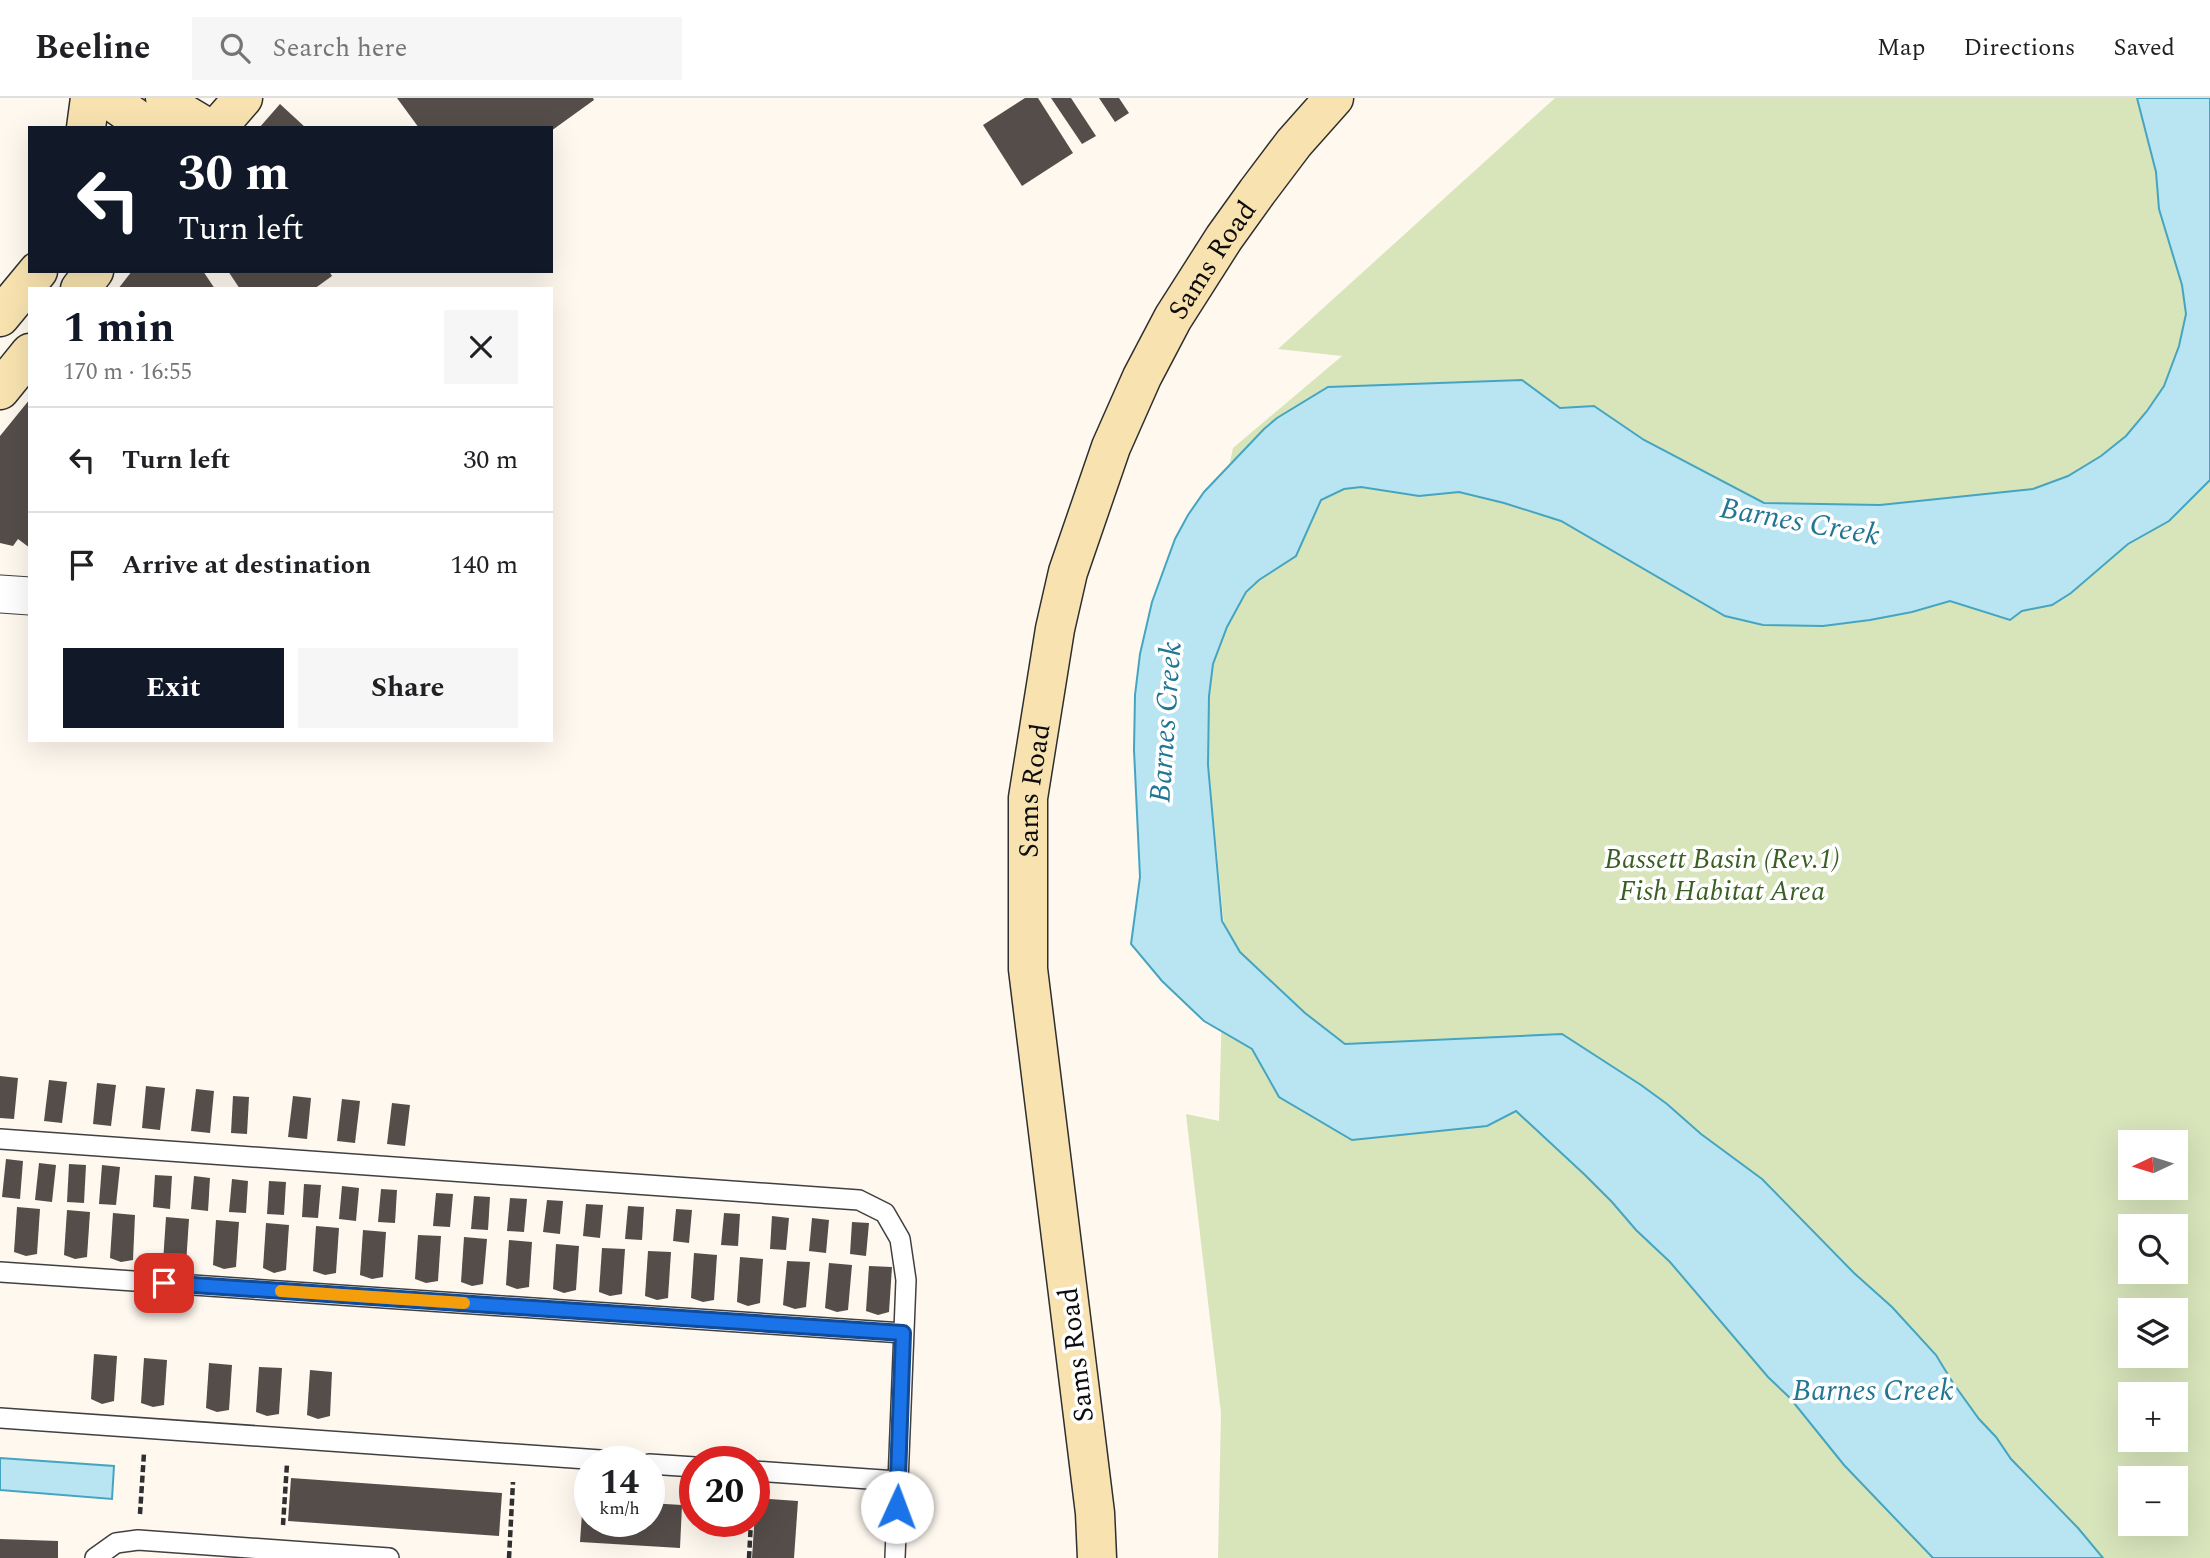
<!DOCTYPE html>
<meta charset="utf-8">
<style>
body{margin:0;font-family:Spectral,serif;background:#f6f6f6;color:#202124;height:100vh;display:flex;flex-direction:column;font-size:26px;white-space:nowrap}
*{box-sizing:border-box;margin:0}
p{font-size:23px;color:#757577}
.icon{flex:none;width:38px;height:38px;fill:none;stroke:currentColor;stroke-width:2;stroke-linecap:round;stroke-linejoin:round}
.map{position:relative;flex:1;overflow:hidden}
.details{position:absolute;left:28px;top:189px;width:525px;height:455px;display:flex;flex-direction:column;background:#fff;border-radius:0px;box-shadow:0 7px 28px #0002}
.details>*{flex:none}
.hud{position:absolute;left:28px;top:28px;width:525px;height:147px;border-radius:0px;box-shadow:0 7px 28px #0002;background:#111827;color:#fff;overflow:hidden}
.needle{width:46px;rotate:266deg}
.controls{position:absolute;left:2118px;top:1032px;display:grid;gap:14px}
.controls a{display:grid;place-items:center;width:70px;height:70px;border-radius:0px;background:#fff;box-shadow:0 7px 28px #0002;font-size:35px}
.speed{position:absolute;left:574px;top:1348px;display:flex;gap:14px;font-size:35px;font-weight:700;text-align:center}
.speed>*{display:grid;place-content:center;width:91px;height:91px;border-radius:50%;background:#fff;box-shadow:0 7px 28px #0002;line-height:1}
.speed small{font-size:18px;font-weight:400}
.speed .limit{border:10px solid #d22;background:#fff;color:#111}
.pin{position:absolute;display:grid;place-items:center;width:60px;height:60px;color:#fff;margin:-30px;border-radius:14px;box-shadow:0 4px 10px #0006}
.me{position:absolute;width:77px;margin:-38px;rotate:2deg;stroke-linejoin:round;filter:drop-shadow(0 0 5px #0008)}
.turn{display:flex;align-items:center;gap:24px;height:147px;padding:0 35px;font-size:32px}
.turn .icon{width:91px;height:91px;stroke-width:2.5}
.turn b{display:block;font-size:49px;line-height:60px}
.round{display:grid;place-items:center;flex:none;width:74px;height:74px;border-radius:0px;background:#f6f6f6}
.head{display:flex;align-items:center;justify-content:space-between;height:119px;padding:0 35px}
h1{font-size:42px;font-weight:700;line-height:52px;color:#111827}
.primary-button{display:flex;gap:14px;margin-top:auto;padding:14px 35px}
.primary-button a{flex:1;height:80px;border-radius:0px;background:#111827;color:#fff;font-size:28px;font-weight:700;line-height:80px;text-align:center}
.primary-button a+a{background:#f6f6f6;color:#202124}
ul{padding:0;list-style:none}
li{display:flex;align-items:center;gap:21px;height:105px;padding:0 35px;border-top:2px solid #e0e0e0}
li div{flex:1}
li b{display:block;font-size:26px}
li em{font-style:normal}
header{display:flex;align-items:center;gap:42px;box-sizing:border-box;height:98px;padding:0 35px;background:#fff;border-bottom:2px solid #e0e0e0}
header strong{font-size:33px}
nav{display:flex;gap:38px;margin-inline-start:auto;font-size:24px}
.search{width:490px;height:63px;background:#f6f6f6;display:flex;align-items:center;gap:18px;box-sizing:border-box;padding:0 24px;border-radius:0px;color:#757577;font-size:26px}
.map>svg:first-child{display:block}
.green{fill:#d8e5bb;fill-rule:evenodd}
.water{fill:#b8e5f1;stroke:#45a5c1;stroke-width:2}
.building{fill:#554d4a}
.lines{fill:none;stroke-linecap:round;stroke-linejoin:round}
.lane-casing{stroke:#404040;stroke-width:22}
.street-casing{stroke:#404040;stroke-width:39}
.secondary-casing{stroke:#2f2f2f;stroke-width:41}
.path{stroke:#2f2f2f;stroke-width:4.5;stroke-dasharray:7 3.5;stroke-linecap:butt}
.lane{stroke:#fff;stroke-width:19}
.street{stroke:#fff;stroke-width:37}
.secondary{stroke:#f8e3b0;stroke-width:38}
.route-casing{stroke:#114b97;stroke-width:18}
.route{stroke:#1a73e8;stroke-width:12}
.slow{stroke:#f59e0b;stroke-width:12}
.labels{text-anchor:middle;stroke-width:7;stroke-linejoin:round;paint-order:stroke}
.street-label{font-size:28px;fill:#0d0d0d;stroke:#fff}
.park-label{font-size:28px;font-style:italic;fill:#3a5f23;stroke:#fff}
.water-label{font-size:30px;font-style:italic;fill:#227694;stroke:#fff}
</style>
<header>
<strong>Beeline</strong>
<div class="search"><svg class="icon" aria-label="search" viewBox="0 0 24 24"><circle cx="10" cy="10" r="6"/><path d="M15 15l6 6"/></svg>Search here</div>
<nav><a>Map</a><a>Directions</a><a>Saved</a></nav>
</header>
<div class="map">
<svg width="2210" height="1460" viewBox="0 0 2210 1460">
<rect width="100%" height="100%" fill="#fef8ef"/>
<path class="green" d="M1555 0H2210V1460H1218L1221 1315 1186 1016 1219 1023 1224 827 1207 652 1173 631 1233 350 1342 258 1278 251ZM2130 1045H2175V1090H2130ZM2130 1129H2175V1174H2130ZM2130 1213H2175V1258H2130ZM2130 1297H2175V1342H2130ZM2130 1381H2175V1426H2130Z"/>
<g class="water">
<path d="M2137 0H2210V382L2169 423 2128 446 2071 495 2052 507 2022 513 2010 522 1950 503 1912 514 1870 522 1823 528 1763 527 1725 518 1561 423 1504 405 1459 394 1419 398 1361 389 1344 391 1321 402 1296 458 1259 482 1246 494 1227 529 1213 566 1209 598 1208 667 1222 823 1240 854 1305 915 1345 946 1562 936 1641 987 1667 1006 1701 1036 1762 1081 1854 1175 1892 1209 1936 1257 1953 1285 1979 1321 1996 1339 2011 1361 2078 1430 2103 1460H1933L1844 1367 1790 1300 1768 1279 1670 1164 1636 1132 1612 1104 1585 1077 1516 1013 1487 1028 1352 1042 1279 999 1252 951 1204 923 1162 883 1131 846 1140 779 1134 652 1135 597 1140 556 1152 504 1175 441 1188 417 1204 394 1264 331 1277 320 1328 289 1522 282 1560 310 1594 308 1644 342 1764 405 1880 407 2033 391 2068 378 2101 358 2126 338 2147 313 2164 288 2179 248 2186 216 2182 187 2159 111 2156 74Z"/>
<path d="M0 1360 114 1368 112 1401 0 1392Z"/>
</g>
<g class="building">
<path d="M397 0H593L594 2 551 33V30H419Z"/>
<path d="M1025 0H1038L1073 55 1022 88 983 27Z"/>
<path d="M1051 0H1071L1096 38 1082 46Z"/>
<path d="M1099 0H1119L1129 15 1115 24Z"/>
<path d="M280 6 306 30H259Z"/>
<path d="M132 173H203L215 191H118Z"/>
<path d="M228 173H329L332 178 314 191H240Z"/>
<path d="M30 301V450L18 441 13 448 0 445V338Z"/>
<path d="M0 978 18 980 14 1021 0 1020Z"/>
<path d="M49 982 67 984 62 1025 44 1023Z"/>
<path d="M97 985 116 987 111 1028 93 1026Z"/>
<path d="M146 988 165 990 160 1032 142 1030Z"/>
<path d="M196 991 214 993 210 1035 191 1033Z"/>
<path d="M233 998 249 999 247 1036 231 1035Z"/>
<path d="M293 998 311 1000 307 1041 288 1039Z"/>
<path d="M342 1001 360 1003 355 1045 337 1043Z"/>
<path d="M392 1005 410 1007 405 1048 387 1046Z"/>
<path d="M6 1061 23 1063 20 1101 2 1099Z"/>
<path d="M39 1065 56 1067 52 1104 35 1102Z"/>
<path d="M69 1066 86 1067 84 1105 67 1104Z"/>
<path d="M102 1067 120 1069 116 1107 99 1106Z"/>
<path d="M155 1077 172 1078 170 1111 153 1109Z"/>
<path d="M194 1078 210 1080 208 1113 191 1111Z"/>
<path d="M232 1081 248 1083 246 1115 229 1114Z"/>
<path d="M269 1083 286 1084 284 1117 267 1116Z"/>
<path d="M304 1086 321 1087 318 1120 302 1119Z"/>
<path d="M342 1088 359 1090 356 1123 339 1121Z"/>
<path d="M381 1091 397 1092 395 1125 378 1124Z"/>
<path d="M436 1095 453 1096 450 1129 433 1128Z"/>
<path d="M474 1098 490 1099 488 1132 471 1131Z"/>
<path d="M510 1100 527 1101 524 1134 507 1133Z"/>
<path d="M547 1102 563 1103 560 1136 543 1134Z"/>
<path d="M586 1106 603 1107 600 1140 583 1138Z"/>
<path d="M628 1108 644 1109 642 1142 625 1141Z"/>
<path d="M17 1109 40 1111 37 1156 26 1158 14 1154Z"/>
<path d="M676 1111 692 1112 689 1145 673 1143Z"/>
<path d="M67 1112 90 1114 87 1159 75 1161 64 1157Z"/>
<path d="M113 1115 135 1117 133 1162 121 1164 110 1160Z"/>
<path d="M724 1115 740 1116 738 1148 721 1147Z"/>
<path d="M772 1118 789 1120 786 1152 770 1151Z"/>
<path d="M166 1119 189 1121 186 1166 174 1168 163 1164Z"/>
<path d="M812 1120 829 1122 826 1155 809 1153Z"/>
<path d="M216 1122 239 1124 236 1169 224 1171 213 1167Z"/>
<path d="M852 1124 869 1125 866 1158 850 1156Z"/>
<path d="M266 1125 289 1127 286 1172 274 1175 263 1170Z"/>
<path d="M316 1128 339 1130 336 1175 325 1177 313 1173Z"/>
<path d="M363 1132 386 1134 383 1179 372 1181 360 1177Z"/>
<path d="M418 1137 441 1138 438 1183 426 1185 415 1181Z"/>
<path d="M464 1139 487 1141 483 1186 472 1188 461 1184Z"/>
<path d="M509 1142 532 1144 529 1189 517 1191 506 1187Z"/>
<path d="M556 1146 579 1148 576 1192 564 1195 553 1191Z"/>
<path d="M602 1150 625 1151 622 1196 610 1198 599 1194Z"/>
<path d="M648 1153 671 1154 668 1200 657 1202 645 1198Z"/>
<path d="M694 1155 717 1157 714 1202 703 1204 691 1200Z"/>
<path d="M740 1159 763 1161 760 1205 748 1208 737 1204Z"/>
<path d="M787 1163 810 1164 806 1209 795 1211 783 1207Z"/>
<path d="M829 1165 852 1167 848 1212 837 1214 825 1210Z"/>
<path d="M869 1168 892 1169 889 1214 878 1217 866 1213Z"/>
<path d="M94 1256 117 1258 114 1303 102 1306 91 1301Z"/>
<path d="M144 1260 167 1262 164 1307 153 1309 141 1305Z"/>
<path d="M209 1265 232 1267 229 1312 217 1314 206 1310Z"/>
<path d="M259 1269 282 1270 279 1316 267 1318 256 1314Z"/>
<path d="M310 1272 332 1274 330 1318 318 1321 307 1317Z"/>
<path d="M291 1380 502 1395 499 1438 288 1423Z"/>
<path d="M756 1400 798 1403 794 1460H752Z"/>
<path d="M583 1401 590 1402V1423H649V1405L682 1407 680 1450 580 1444Z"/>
<path d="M0 1441 58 1443V1460H0Z"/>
</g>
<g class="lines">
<g class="lane-casing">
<g id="lane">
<path d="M0 1041 859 1102 885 1115 900 1141 906 1182 895 1460"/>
<path d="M0 1174 903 1235"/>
<path d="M0 1320 615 1363"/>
<path d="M649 1366 695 1369"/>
<path d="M754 1373 897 1383"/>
<path d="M95 1460 116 1445 138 1442 389 1460"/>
</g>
</g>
<g class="street-casing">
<path id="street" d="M0 496 30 498"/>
</g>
<g class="secondary-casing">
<g id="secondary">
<path d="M107 0 150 30"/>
<path d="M165 0 171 8 208 30"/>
<path d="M86 30 90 0"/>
<path d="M217 30 243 0"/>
<path d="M80 191 94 173"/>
<path d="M0 219 38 173"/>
<path d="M0 292 30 255"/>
<path id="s1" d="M1097 1460 1095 1415 1028 871V700L1055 531 1068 474 1111 349 1142 279 1173 220 1224 140 1257 94 1294 45 1334 0"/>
</g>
</g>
<g class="path">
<path d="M140 1416 144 1355"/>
<path d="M283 1427 287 1366"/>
<path d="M509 1460 513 1384"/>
<path d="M749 1460 751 1423"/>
</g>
<use href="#lane" class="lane"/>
<use href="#street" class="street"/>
<use href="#secondary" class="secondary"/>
</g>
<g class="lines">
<g class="route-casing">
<path id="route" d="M164 1185 903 1235 897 1409"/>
</g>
<use href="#route" class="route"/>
<path class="slow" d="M281 1193 464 1205"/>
</g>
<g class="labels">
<g class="street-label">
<text dy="10" stroke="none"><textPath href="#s1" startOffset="1339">Sams Road</textPath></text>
<text dy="10" stroke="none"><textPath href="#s1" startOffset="772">Sams Road</textPath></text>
<text transform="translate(1075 1257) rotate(-97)" y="10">Sams Road</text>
</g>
<g class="park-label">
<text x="1722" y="770">Bassett Basin (Rev.1)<tspan x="1722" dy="32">Fish Habitat Area</tspan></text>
</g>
<g class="water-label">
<text transform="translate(1800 423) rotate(10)" y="10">Barnes Creek</text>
<text transform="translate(1165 624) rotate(-86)" y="10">Barnes Creek</text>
<text x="1873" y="1302">Barnes Creek</text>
</g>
</g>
</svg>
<div class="controls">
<a><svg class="needle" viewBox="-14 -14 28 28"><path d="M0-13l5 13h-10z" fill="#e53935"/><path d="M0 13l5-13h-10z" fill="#757577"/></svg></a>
<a><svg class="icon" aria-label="search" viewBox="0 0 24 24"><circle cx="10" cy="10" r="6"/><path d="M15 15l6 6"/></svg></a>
<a><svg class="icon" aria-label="layers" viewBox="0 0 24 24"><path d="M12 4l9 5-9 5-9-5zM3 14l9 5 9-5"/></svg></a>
<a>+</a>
<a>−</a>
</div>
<div class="speed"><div>14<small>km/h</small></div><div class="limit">20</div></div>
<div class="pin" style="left:164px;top:1185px;background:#d93025"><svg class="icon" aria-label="arrive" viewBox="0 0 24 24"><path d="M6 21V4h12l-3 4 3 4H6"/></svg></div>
<svg class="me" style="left:897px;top:1409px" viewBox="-20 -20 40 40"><circle r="19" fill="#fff"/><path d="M0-13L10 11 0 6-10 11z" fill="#1a73e8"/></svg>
<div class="hud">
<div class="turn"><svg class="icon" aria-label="left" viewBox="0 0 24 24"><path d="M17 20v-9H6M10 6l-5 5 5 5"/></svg><div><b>30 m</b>Turn left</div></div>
</div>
<section class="details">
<div class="head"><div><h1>1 min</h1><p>170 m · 16:55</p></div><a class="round"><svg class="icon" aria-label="close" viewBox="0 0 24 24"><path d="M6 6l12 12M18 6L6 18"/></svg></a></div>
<ul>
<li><svg class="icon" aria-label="left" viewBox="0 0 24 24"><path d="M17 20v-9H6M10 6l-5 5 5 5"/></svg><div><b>Turn left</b></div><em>30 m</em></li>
<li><svg class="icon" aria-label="arrive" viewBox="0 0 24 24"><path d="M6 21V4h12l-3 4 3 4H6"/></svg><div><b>Arrive at destination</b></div><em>140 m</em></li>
</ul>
<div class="primary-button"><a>Exit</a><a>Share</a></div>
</section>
</div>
